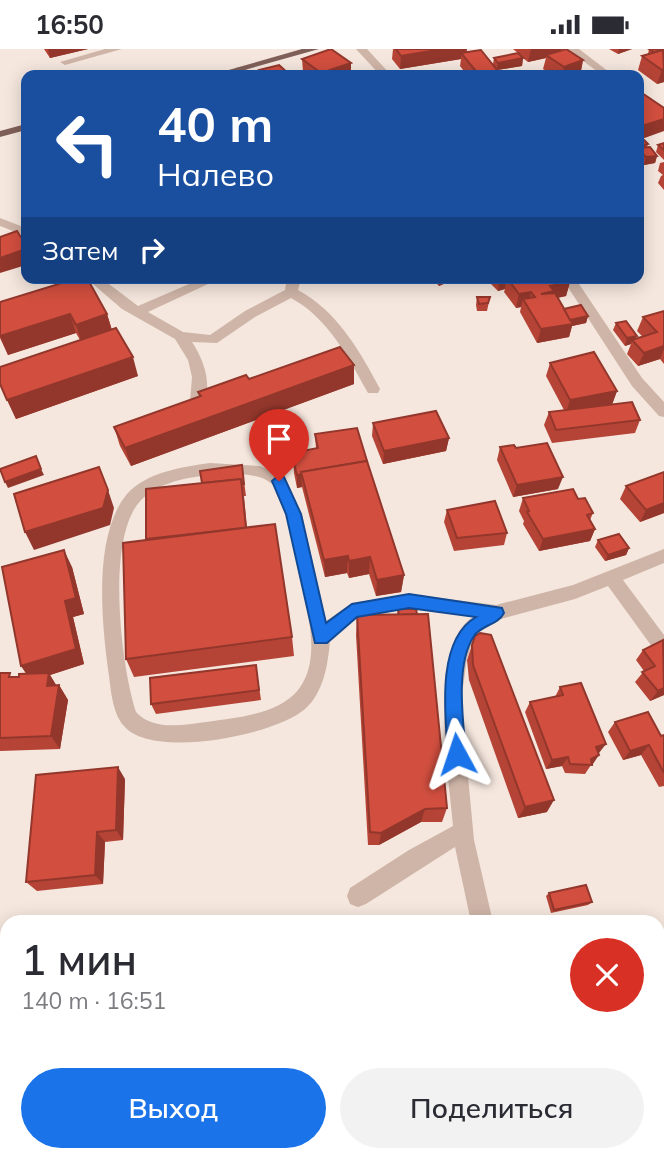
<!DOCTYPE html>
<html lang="ru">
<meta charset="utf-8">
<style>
body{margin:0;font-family:Mulish,sans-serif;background:#f2f2f3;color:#2b2b33;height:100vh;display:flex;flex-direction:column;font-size:26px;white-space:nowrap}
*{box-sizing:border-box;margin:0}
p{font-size:23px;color:#7c7c81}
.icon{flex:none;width:38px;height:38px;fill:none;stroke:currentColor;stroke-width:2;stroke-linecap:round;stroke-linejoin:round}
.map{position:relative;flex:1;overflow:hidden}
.panel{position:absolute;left:0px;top:866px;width:665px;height:247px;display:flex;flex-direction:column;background:#fff;border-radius:21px 21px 0 0;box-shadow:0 4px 18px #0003}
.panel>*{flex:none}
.banner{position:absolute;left:21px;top:21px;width:623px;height:214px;border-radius:14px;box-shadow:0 4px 18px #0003;background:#1a4fa0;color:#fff;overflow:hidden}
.pin{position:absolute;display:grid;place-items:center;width:60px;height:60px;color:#fff;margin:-72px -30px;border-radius:50% 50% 50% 0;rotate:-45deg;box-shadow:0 0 7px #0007}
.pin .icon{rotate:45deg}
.me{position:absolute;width:77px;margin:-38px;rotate:355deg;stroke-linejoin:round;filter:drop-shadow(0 0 5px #0008)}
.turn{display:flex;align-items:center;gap:24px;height:147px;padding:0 21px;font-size:32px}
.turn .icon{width:91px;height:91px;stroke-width:2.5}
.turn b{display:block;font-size:49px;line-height:60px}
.then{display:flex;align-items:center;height:66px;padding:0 21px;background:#0003;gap:14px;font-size:26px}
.round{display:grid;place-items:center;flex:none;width:74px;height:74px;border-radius:37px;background:#f2f2f3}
.summary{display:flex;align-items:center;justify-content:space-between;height:119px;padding:0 21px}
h1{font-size:42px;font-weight:600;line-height:52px}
.primary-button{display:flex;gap:14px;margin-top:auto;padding:14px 21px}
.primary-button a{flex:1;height:80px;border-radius:42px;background:#1a73e8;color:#fff;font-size:28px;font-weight:600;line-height:80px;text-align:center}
.primary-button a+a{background:#f2f2f3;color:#2b2b33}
.status{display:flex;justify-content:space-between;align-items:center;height:49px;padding:0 35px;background:#fff;direction:ltr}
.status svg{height:19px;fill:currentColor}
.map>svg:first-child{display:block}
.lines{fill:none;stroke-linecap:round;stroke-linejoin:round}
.stream{stroke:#7ab6b0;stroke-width:10}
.minor{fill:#cfb5a8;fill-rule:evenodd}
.major{fill:#7f6059;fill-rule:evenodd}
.wall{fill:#b54436}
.shaded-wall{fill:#93372c}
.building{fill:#d24f3f;stroke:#93372c;stroke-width:2}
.route{fill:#1a73e8;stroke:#114b97;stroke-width:2}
</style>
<div class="status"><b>16:50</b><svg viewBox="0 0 49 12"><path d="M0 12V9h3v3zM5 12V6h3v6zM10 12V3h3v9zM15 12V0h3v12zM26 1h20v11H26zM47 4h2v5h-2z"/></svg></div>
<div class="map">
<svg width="664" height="1112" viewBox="0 0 664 1112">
<rect width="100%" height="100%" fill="#f5e7de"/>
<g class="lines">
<g class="stream">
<path d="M0 904 7 918"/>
<path d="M52 1112 53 1106"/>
</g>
<g class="minor">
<path d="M105 0H122L65 16 60 13Z"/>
<path d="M356 0H367L391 26H380Z"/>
<path d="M567 0H579L613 26H602Z"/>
<path d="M237 18H245L251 26H241L236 20Z"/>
<path d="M0 169 26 179V187L0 177Z"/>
<path d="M86 229H101L138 257 203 229H221L148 263 183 283 210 286 245 262 285 241 287 229H301L298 241C337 262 360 302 380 340L378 344H368C348 308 328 269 291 249L255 268 217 294 192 293C205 313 213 337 202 360L190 364 185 363 183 359 190 353 192 328 188 311 175 290 122 260Z"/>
<path d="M562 229H575L642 329 664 353V368L659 367 632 337Z"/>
<path d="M210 414 260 417 285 428 302 465 326 572 352 554 409 545 496 556 573 536 664 500V514L623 531 664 586V608L658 606 608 537 575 550 501 570 476 585 467 609 461 653 474 791 493 873H471L455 798 366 855 358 858 350 855 347 847 350 839 409 801 453 777C449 729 427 596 473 568L409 559 357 568 330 591C328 615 324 643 305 660 276 686 152 711 124 677 113 665 111 643 109 627 102 577 92 487 127 445 147 423 182 418 210 414ZM210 426C228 425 258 422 272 435 286 450 291 491 296 511 305 555 333 629 279 656 258 667 229 670 206 673 183 676 153 682 136 663 121 617 107 497 137 456 154 434 184 429 210 426Z"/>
<path d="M569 1106H593L594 1112H570Z"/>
</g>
<g class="major">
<path d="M302 0H319L227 26H211Z"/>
<path d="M26 75V81L0 88V82Z"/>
</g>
</g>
<g class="wall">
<path d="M44 0H88L50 9Z"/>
<path d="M393 0H467L466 3 493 15 494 9 518 4 513 0H562L560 2 583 11 581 23 591 26H553L543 20 546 9 528 13 519 6 523 9 522 17 497 21 501 26H467L460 17 461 10 400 20 392 10Z"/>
<path d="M609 0H632L618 5Z"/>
<path d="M649 0H664V33L657 35 638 21 642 7 648 5Z"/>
<path d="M302 10 351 26H306L303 23Z"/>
<path d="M639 92 648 95 647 98 657 107 655 114 644 116 640 111H639Z"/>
<path d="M664 94V111L656 103 658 96Z"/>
<path d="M664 113V141L658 134 661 127 663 126 658 122 660 114Z"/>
<path d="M431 229H457L439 237Z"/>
<path d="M492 229H567L570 233 566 247 557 249 564 260 588 267 586 274 572 277 569 288 537 294 520 263 521 258 516 259 504 243 505 240 498 242 491 235Z"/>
<path d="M477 248H490L487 262H477L476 256Z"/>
<path d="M0 253 107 265 112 281 138 327 16 370 0 335 80 291 76 284 8 306 0 289Z"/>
<path d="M664 262V315L660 310 638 317 627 305 631 295 625 297 613 281 616 274 636 290 643 288 637 282 643 268Z"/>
<path d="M550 314 617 342 612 355 640 371 635 384 552 394 544 376 549 363 564 361 546 327Z"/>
<path d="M354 316V335L131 417 120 397 114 378 199 348 198 343 249 330Z"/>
<path d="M373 374 449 389 446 402 383 415 372 387Z"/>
<path d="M315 385 404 526 401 543 376 547 369 525 349 529 347 524 325 528 302 438 297 439 294 424 293 411H297V403L316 400Z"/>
<path d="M500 398 516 399 558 440 513 448 497 411Z"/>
<path d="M242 416 246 447H244L247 479 292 588 294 607 134 628 126 610 146 491 202 434Z"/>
<path d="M664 423V464L640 473 620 450 626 437Z"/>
<path d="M523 449 578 450 593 464 590 471 595 480 590 492 539 502 523 475 524 472 519 462Z"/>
<path d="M447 461 507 484 504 496 454 502 444 473Z"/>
<path d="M598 491 629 499 626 506 605 512 595 498Z"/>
<path d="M72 518 84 565 73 568 84 615 50 626 56 636H59L68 651 60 700 0 702V624L13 628H19L27 625Z"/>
<path d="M398 560 447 759 442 773H421L379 796H368L356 586 357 566H397Z"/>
<path d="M664 592V646L650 652 635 633 644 622 636 611 643 601Z"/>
<path d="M472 596 547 763 518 769 469 631 467 611Z"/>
<path d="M256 616 261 651 156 665 151 655Z"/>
<path d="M560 638 599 704 585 725 565 724 562 717 546 720 525 663 530 653 555 648Z"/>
<path d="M615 673 661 687 664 686V737L659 738 641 706 623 711 608 683Z"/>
<path d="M125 730 123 791 105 793 103 835 37 842 26 833Z"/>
<path d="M549 844 592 853 588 856 551 864 546 847Z"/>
<path d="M657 1108H662L664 1112H649Z"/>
</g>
<g class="shaded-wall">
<path d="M48 0H88L50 9Z"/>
<path d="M442 0H467L465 9 461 4V10L400 20 401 7Z"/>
<path d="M531 0H562L560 1 559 5 546 6V9L528 13Z"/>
<path d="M619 0H632L618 5Z"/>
<path d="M523 9 522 17 497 21 498 14Z"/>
<path d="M583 11 580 25 577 26H562L564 18Z"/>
<path d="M351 14V26H321V24Z"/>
<path d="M664 20V33L657 35 662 21Z"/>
<path d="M664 70V82L639 91V78Z"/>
<path d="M639 104H642L640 111H639Z"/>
<path d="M657 107 655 114 644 116 646 108Z"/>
<path d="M26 200V216L0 224V209Z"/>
<path d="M440 229H457L439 237Z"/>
<path d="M506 232 505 240 498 242 499 235Z"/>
<path d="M570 233 566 247 552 250 537 259 550 237Z"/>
<path d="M531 243 528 256 523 250 521 258 516 259 519 245Z"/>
<path d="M70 265 76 284 8 306 0 287Z"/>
<path d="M107 265 113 285 82 295 76 276Z"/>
<path d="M588 267 586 274 572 277 569 288 537 294 541 280 568 271Z"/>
<path d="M637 287 634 294 632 291 631 295 625 297 627 289Z"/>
<path d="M664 297V300L660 310 638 317 644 304Z"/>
<path d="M133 308 138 327 16 370 7 351Z"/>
<path d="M354 316V335L131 417 125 399Z"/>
<path d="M617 342 612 356 566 364 570 351Z"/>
<path d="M449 389 446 402 383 415 384 402Z"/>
<path d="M41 420 44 426 8 439 5 433Z"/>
<path d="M301 425 302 438 297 439V426Z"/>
<path d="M563 428 558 440 513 448 517 436Z"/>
<path d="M108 441 114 459 110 476 34 501 25 483Z"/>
<path d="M664 454V464L640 473 646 461Z"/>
<path d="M595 480 590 492 539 502 543 490Z"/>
<path d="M629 499 626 506 605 512 608 506Z"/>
<path d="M64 501 72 518 84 565 73 568 84 615 50 626 58 639 31 632 21 617 65 552Z"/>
<path d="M348 507 347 524 325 528 324 511Z"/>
<path d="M370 508 369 525 349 529V512Z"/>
<path d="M404 526 401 543 376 547 377 531Z"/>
<path d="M59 636 68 651 60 700 51 687Z"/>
<path d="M664 639V646L650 652 658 642Z"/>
<path d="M606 695 599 704 589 707 596 698Z"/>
<path d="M649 696 641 706 623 711 630 702Z"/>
<path d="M599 706 593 715 590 716 591 710Z"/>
<path d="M568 708 562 717 546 720 552 711Z"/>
<path d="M118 718 125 730 123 791 116 781Z"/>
<path d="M554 751 547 763 518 769 525 758Z"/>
<path d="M425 760 421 773 379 796 381 784Z"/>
<path d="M97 783 105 793 103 835 95 826Z"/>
<path d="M0 994 7 1005V1018L0 1007Z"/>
<path d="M7 1068V1077H0V1074Z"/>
<path d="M157 1106H163V1108L154 1112H151Z"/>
<path d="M205 1106H210L217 1112H212Z"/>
</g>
<g class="building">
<path d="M331 0 351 14 321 24 302 10Z"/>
<path d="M396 0H442L401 7Z"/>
<path d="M566 0 583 11 564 18 546 6Z"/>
<path d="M649 0H664V1L654 3Z"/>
<path d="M481 1 501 26H479L461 4Z"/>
<path d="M663 1 664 20 662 21 642 7Z"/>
<path d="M518 4 523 9 498 14 494 9Z"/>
<path d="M279 16 290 26H264L259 21Z"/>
<path d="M379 22 385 26H371Z"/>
<path d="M421 22 426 26H409Z"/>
<path d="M585 22 591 26H571Z"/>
<path d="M639 42 664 59V70L639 78Z"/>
<path d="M644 91 648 95 639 97V92Z"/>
<path d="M664 94V101L658 96Z"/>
<path d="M650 98 657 107 646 108 642 104H639V99Z"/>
<path d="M17 182 26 196V200L0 209V188Z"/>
<path d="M78 229H87L107 265 76 276 70 265 0 287V253Z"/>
<path d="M494 229H507L506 232 499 235Z"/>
<path d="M507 229H567L570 233 550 237 554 242 541 245 555 244 573 275 541 280 523 250 535 248 531 243 519 245Z"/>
<path d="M477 248H490L488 254 479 255Z"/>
<path d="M581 256 588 267 570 271 564 260Z"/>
<path d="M664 262V297L644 304 632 291 657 283 643 268Z"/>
<path d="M626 272 637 287 627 289 616 274Z"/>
<path d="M116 279 133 308 7 351 0 335V318Z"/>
<path d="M340 298 354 316 125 399 114 378 201 347 198 343 246 326 249 330Z"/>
<path d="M594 303 617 342 570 351 550 314Z"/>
<path d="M632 353 640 371 556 381 549 363Z"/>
<path d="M436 362 449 389 384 402 373 374Z"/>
<path d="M357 379 367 412 301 423 302 425 297 426 293 411 299 410 297 403 318 399 315 385Z"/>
<path d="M547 394 563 428 517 436 500 398 514 396 516 399Z"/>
<path d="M36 407 41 420 5 433 0 420Z"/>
<path d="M367 412 404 526 377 531 370 508 349 512 348 507 324 511 301 423Z"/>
<path d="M242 416 244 435H242L241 430 202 434 200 422Z"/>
<path d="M99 418 108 441 103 459 25 483 14 445Z"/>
<path d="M664 423V454L646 461 626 437Z"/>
<path d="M241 430 246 479 146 490V440Z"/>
<path d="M573 440 578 450 585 449 593 464 587 466 595 480 543 490 527 463 529 462 523 449Z"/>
<path d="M495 452 507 484 457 489 447 461Z"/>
<path d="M275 475 292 588 126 610 123 494Z"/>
<path d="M619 485 629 499 608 506 598 491Z"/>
<path d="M64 501 76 549 65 552 76 600 21 617 2 518Z"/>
<path d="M398 560H416L417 565 399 566Z"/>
<path d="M428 565 447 759 425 760 381 784 370 783 357 566Z"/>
<path d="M480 584 491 586 554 751 525 758 473 616 472 596 475 587Z"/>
<path d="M663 591 664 639 658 642 642 623 655 617 643 601Z"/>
<path d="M256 616 259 641 151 655 150 629Z"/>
<path d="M0 624H10L9 628H19V625L49 624 47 637 59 636 51 687 0 689Z"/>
<path d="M581 634 606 695 596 698 599 706 591 710 592 716 570 715 568 708 552 711 530 653 563 646 560 638Z"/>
<path d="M648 663 661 687 664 686V724L649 696 630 702 615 673Z"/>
<path d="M118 718 116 781 97 783 95 826 26 833 36 726Z"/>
<path d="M586 836 592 853 554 861 549 844Z"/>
<path d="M0 1007 7 1018V1068L0 1074Z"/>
<path d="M131 1106H157L158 1109 151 1112H133Z"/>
<path d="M183 1106H205L212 1112H179Z"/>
<path d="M662 1108 664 1112H655Z"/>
</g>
<path class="route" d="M279 426 284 428 301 465 326 574 352 555 409 545 502 559 504 564C498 576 481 576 474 587 455 615 463 672 466 705L463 710 457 713 450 710 448 705C445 665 436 591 476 568L409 559 357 568 327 594H315L286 465 272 432Z"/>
</svg>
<div class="pin" style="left:279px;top:432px;background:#d93025"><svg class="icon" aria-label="arrive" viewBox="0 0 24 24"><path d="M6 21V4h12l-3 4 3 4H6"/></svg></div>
<svg class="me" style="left:457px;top:705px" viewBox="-20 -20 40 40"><path d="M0-17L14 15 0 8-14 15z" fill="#1a73e8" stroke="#fff" stroke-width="4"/></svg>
<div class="banner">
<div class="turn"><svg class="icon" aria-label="left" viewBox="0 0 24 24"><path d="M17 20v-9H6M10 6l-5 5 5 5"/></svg><div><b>40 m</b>Налево</div></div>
<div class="then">Затем<svg class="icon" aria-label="right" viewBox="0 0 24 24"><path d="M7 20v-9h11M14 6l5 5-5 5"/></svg></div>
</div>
<section class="panel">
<div class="summary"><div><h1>1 мин</h1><p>140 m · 16:51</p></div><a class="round" style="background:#d93025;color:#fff"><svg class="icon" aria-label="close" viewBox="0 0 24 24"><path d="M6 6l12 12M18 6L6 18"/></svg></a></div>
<div class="primary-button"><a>Выход</a><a>Поделиться</a></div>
</section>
</div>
